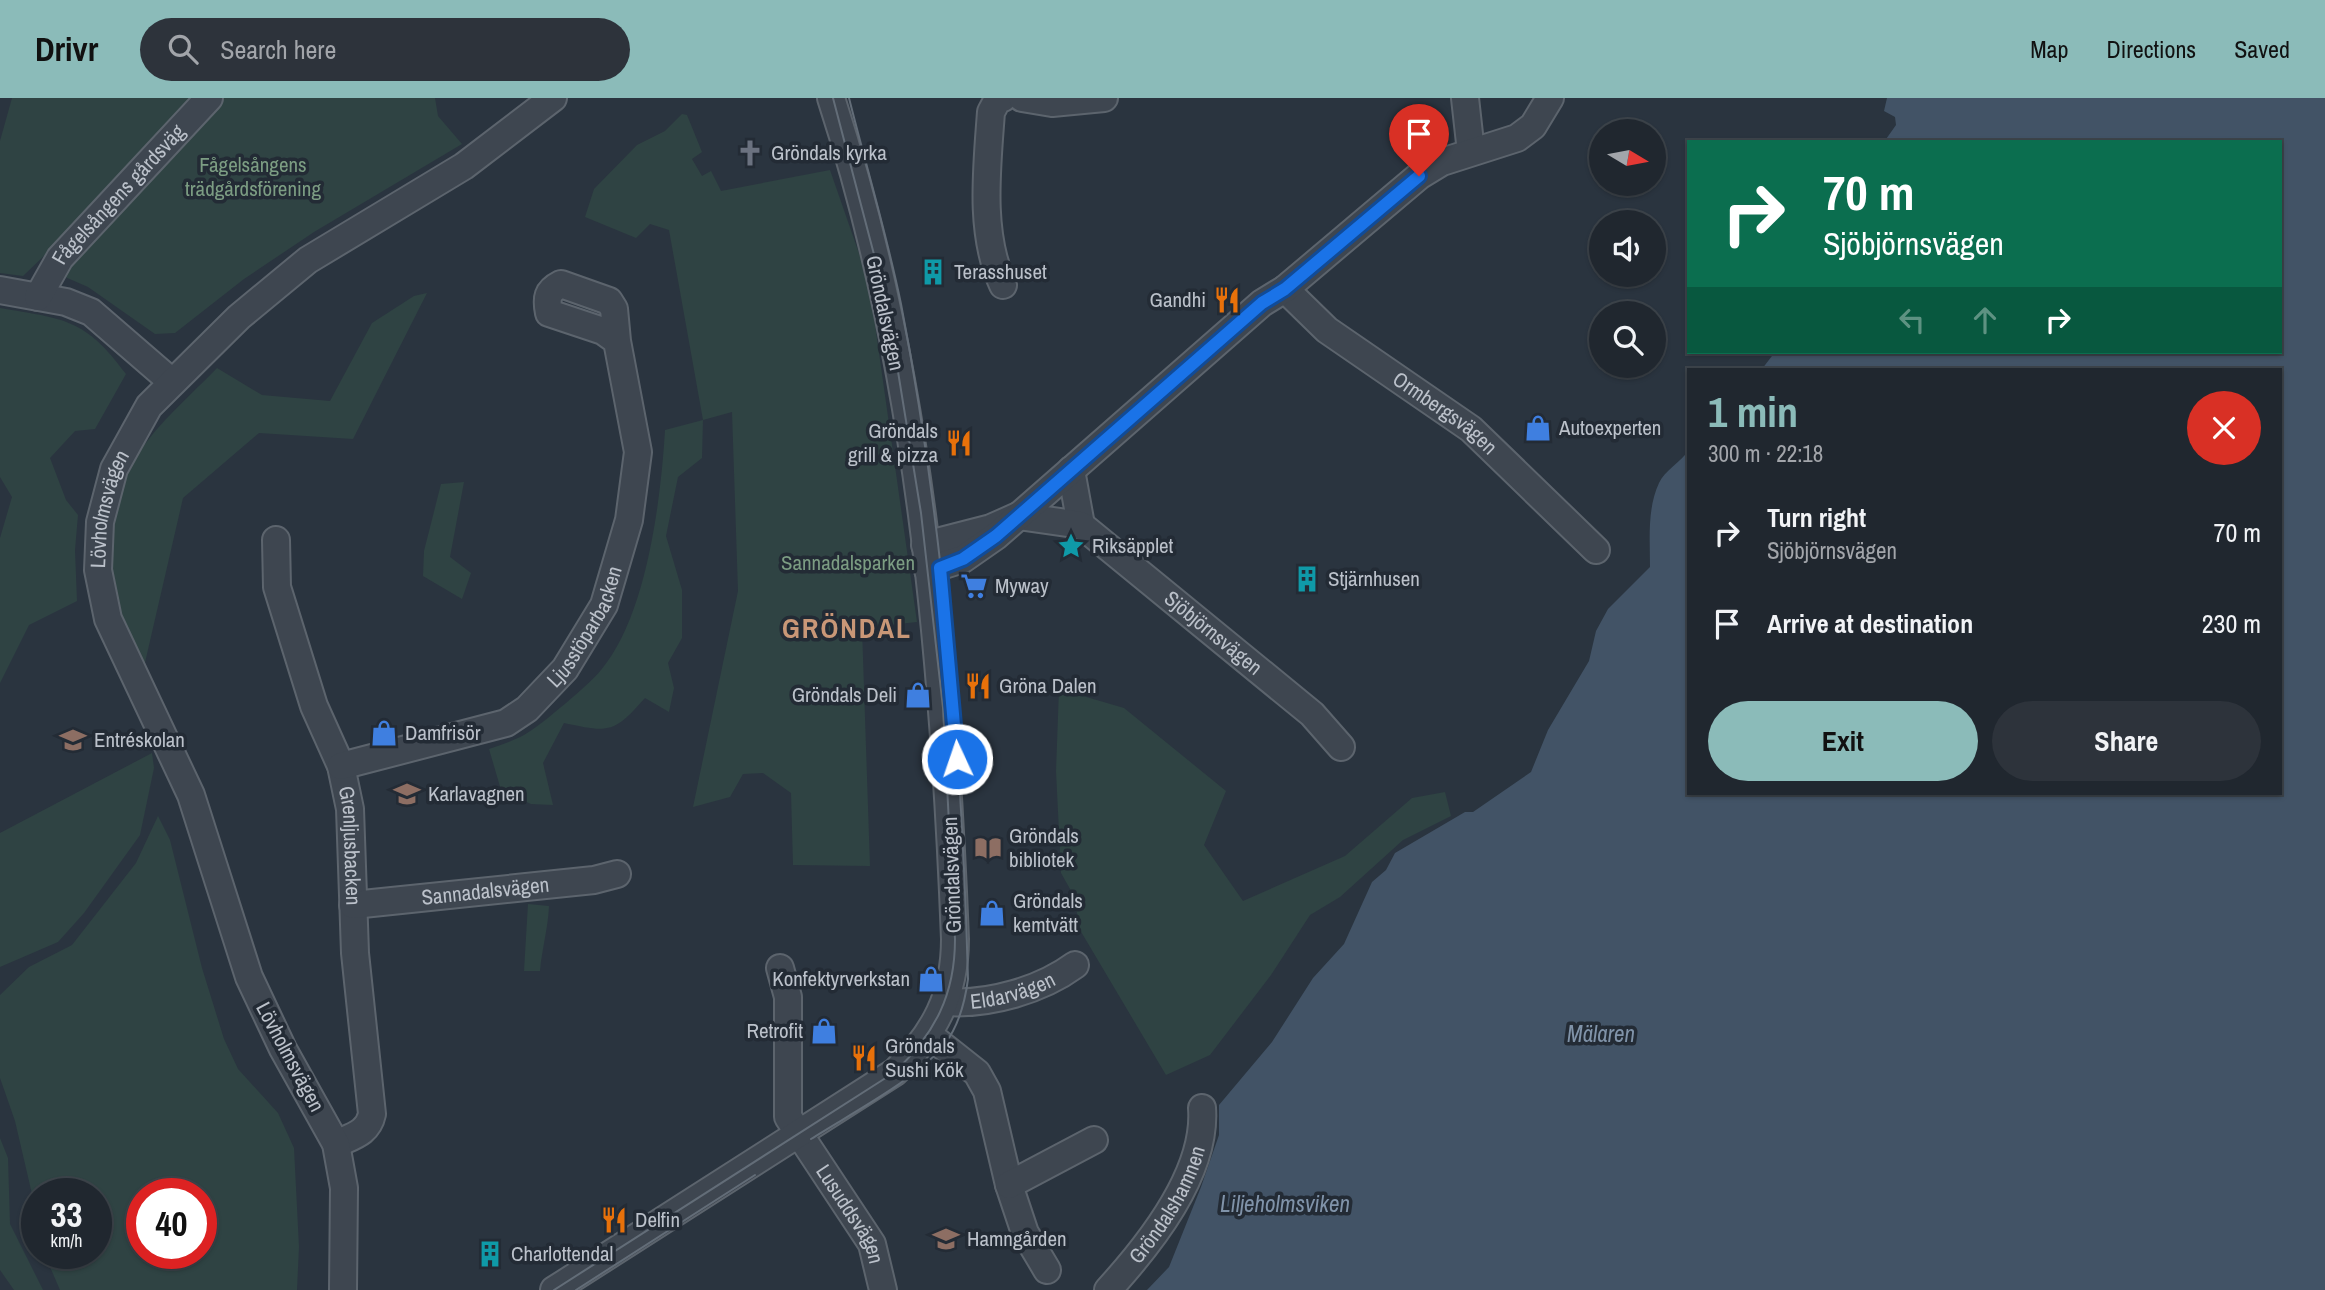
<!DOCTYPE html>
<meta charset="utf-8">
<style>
body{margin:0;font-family:"Archivo Narrow",sans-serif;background:#2d333b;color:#f1f3f6;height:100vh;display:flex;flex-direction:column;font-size:26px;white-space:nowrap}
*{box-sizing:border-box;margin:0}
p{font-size:23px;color:#a2a5aa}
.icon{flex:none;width:38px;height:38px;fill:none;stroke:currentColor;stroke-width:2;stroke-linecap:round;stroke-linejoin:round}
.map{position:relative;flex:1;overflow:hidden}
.panel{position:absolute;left:1687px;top:270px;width:595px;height:427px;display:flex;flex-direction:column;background:#20272f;border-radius:0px;box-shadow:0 2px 5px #0004,0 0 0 2px #3d444b}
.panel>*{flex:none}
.banner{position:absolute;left:1687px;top:42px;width:595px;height:214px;border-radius:0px;box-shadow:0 2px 5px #0004,0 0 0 2px #3d444b;background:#0b6e4f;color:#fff;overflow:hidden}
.needle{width:46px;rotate:100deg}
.controls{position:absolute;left:1589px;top:21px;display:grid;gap:14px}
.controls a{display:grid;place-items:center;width:77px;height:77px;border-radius:50%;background:#20272f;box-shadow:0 2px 5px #0004,0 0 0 2px #3d444b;font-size:35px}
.speed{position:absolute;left:21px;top:1080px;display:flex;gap:14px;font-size:35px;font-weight:700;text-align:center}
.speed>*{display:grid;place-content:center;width:91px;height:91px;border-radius:50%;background:#20272f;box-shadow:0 2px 5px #0004,0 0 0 2px #3d444b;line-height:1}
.speed small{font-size:18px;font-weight:400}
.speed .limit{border:10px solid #d22;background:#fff;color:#111}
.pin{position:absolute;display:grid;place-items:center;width:60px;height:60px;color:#fff;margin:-72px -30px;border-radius:50% 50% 50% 0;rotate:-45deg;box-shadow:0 0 7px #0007}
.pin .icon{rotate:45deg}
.me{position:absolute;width:77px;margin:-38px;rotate:357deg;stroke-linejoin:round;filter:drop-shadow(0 0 5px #0008)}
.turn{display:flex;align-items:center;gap:24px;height:147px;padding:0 21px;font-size:32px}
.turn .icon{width:91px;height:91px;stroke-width:2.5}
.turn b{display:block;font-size:49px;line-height:60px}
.lanes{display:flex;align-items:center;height:66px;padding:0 21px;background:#0003;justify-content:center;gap:35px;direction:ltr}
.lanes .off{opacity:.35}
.round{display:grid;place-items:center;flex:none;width:74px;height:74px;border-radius:37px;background:#2d333b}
.summary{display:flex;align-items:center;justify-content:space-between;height:119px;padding:0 21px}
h1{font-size:42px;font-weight:800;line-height:52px;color:#8bbbb9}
.cta{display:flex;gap:14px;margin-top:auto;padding:14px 21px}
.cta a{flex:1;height:80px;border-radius:42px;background:#8bbbb9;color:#111;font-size:28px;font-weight:800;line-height:80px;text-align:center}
.cta a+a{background:#2d333b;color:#f1f3f6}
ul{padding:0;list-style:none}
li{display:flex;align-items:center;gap:21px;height:91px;padding:0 21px}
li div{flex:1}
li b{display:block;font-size:26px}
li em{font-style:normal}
header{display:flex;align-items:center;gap:42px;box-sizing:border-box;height:98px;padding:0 35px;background:#8bbbb9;color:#111}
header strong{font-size:33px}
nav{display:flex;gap:38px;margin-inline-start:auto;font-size:24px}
.search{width:490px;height:63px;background:#2d333b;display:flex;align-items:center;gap:18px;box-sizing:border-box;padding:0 24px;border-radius:38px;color:#a2a5aa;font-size:26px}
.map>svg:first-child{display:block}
.green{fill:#2f4343;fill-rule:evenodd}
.water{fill:#425366}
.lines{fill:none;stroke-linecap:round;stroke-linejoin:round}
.minor-casing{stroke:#5c646d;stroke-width:30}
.minor{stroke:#3e4650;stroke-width:26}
.tram{stroke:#636d78;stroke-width:2}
.route-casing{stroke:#114b97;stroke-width:18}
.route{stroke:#1a73e8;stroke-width:12}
.labels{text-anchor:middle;stroke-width:7;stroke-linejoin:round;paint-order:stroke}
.poi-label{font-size:21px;fill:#bbc1ca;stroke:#232b35;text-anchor:start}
.park-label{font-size:21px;fill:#7c9d83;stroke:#232b35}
.street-label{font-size:21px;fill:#bbc1ca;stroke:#232b35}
.water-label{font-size:23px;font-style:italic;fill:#8093a9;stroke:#232b35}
.district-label{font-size:28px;font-weight:bold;letter-spacing:2px;fill:#c99777;stroke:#232b35}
</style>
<header>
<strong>Drivr</strong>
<div class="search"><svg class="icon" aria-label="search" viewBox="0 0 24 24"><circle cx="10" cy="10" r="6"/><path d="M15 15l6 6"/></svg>Search here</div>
<nav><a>Map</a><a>Directions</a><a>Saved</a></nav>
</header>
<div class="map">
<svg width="2325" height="1192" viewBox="0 0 2325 1192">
<rect width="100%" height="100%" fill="#2a343f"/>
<g class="green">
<path d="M12 0H202L149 57 23 178 0 175V43Z"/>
<path d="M216 0H435L438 18 462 46 314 134 244 181 175 235 155 236 88 189 65 179 66 162Z"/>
<path d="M682 16 687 17 702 54 692 61 702 78 711 73 721 93 830 72 869 184 917 524 862 530 870 768 793 767 791 695 763 675 743 676 730 699 693 709 738 493 732 314 703 322 702 360 678 379 666 438 682 492V540L668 565 674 590 669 614 645 600C614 635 610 635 564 625L543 665 553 707 531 706 501 692 489 651C500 647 513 643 524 637 538 630 591 585 601 572 647 518 661 400 665 332L703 322 669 132 650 126 636 140 585 119 594 91 637 47 665 33Z"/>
<path d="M427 195 353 341 259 335 183 400 144 569C132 545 120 521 113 495 102 456 117 390 138 356 159 324 191 297 217 270L262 297 330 303 372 225 414 198Z"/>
<path d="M0 210C64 221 85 220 126 276L95 331 75 333 50 360 66 402 78 417 75 452 77 503 29 527 0 585V440L12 399 0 379Z"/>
<path d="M464 384 450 459 471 475 462 501 423 478 424 453 441 386Z"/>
<path d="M1059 591 1124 610 1226 693 1204 747 1243 803 1345 758 1412 700 1445 694 1451 718 1403 742 1340 799 1310 817 1271 877 1210 957 1166 977 1080 832 1074 798 1061 775 1056 673Z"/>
<path d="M152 655 154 670 140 737 84 815 58 844 0 869V735Z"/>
<path d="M158 718 170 742 202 870 224 941 238 971 278 1015 294 1050 299 1149 297 1192H60L44 1155H96V1096H37V1140L32 1096 15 1023 0 980V897L29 869 72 847 136 765ZM142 1096H201V1155H142Z"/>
<path d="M528 806 549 808C548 831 542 850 540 873H524Z"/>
<path d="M0 1040 8 1060 10 1126 43 1192H14L0 1172Z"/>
</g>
<path class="water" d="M1887 0H2325V1192H1147L1169 1169 1201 1089 1219 1037V1007L1272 944 1313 880 1344 846 1372 784 1386 772 1395 755 1465 714H1473L1531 674 1548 632 1589 563 1596 533 1608 511 1650 469C1650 441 1647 411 1659 385 1664 373 1681 364 1689 352V695H2280V271H1762L1775 254H2280V44H1884L1896 27 1895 19 1884 13Z"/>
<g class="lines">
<g class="minor-casing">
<g id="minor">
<path d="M1003 0 998 1 991 14C987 70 979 135 1003 187"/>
<path d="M1022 0 1052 5 1104 0"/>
<path d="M1465 0 1471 54"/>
<path id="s1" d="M1285 191 1327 232 1471 331 1596 452"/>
<path d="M0 192 66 204 91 214 172 284"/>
<path id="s2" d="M38 199 60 160 209 0"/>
<path d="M1071 372 1081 427"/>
<path id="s3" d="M276 442 277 489 314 608 341 668 350 711 355 855 372 1016C368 1035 353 1038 336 1046"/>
<path id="s4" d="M925 447 991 430 1018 418 1081 427 1312 616 1341 649"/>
<path d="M928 472 963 461 996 438 1262 205 1285 191 1419 78 1442 64 1517 40 1533 28 1550 0"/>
<path id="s5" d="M341 668 506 625 527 611 565 571 604 507 629 422 638 354 617 243 614 211 609 203 561 186C547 193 546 200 549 215L603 233 617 243"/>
<path id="s6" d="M353 807 594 782 617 776"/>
<path id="s7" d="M780 870 788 899V1019L872 1146 883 1192"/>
<path id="s8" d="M946 904C989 907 1041 892 1075 867"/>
<path d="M929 937 977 975 987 993 1009 1087 1025 1135 1047 1172"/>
<path d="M1009 1087 1094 1042"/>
<path id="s9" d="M343 1192 344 1090 336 1046 283 951 249 879 191 697 108 521 98 472 100 424 114 371 149 308 239 219 308 162 464 68 553 0"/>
<path d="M554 1192 895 974C935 935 955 897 955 841 944 559 919 270 831 0"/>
<path id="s10" d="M1108 1192C1150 1146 1207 1075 1202 1010"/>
</g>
</g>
<use href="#minor" class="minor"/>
<g class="tram">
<path d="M811 1041C850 1016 916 982 944 947 959 928 965 904 968 881 962 655 944 427 901 206 887 137 866 68 849 0"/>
<path d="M554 1192 895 974C935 935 955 897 955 841L943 610 921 415 887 206 833 0"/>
<path d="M576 1192 755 1077"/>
</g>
</g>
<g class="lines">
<g class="route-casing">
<path id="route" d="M957 661 940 470 963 461 996 438 1262 205 1285 191 1419 78"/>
</g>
<use href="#route" class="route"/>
</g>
<defs>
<g id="church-bare" transform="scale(2.1)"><path d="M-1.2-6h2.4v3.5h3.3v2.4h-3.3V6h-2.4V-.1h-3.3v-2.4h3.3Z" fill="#6b7280" stroke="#232b35" stroke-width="2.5" paint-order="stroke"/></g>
<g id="building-bare" transform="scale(2.1)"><path d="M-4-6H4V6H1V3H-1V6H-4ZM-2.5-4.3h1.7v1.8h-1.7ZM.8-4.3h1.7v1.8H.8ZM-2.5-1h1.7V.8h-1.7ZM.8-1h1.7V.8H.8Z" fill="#0f9aa8" stroke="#232b35" stroke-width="2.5" paint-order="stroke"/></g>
<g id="restaurant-bare" transform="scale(2.1)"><path d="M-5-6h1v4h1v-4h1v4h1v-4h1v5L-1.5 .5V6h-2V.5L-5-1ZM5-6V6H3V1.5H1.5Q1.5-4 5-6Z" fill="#e8710a" stroke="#232b35" stroke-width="2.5" paint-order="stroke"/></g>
<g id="shop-bare" transform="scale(2.1)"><path d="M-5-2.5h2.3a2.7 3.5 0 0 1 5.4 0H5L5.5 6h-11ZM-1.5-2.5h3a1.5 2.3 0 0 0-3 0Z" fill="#3f7fe0" stroke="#232b35" stroke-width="2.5" paint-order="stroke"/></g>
<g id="sight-bare" transform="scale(2.1)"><path d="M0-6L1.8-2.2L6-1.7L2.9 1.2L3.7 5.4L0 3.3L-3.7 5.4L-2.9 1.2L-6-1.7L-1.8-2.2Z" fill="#0f9aa8" stroke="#232b35" stroke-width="2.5" paint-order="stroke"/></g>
<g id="supermarket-bare" transform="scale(2.1)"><path d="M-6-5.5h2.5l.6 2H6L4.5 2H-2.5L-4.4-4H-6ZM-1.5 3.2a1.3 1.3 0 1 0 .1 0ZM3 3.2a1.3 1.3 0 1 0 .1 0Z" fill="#3f7fe0" stroke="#232b35" stroke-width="2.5" paint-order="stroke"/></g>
<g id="school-bare" transform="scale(2.1)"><path d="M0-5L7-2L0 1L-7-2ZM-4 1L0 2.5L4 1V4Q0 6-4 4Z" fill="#8d6e63" stroke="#232b35" stroke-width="2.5" paint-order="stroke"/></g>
<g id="library-bare" transform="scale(2.1)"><path d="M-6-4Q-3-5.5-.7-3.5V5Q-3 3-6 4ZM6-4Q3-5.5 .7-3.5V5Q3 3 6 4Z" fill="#8d6e63" stroke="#232b35" stroke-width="2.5" paint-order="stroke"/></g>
</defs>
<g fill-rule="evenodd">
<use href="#church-bare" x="750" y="55"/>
<use href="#building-bare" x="933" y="174"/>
<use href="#restaurant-bare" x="1227" y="202"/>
<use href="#shop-bare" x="1538" y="330"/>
<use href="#restaurant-bare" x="959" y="345"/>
<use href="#sight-bare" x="1071" y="448"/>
<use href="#building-bare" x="1307" y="481"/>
<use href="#supermarket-bare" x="974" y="488"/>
<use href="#restaurant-bare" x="978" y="588"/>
<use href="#shop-bare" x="918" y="597"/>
<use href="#shop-bare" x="384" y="635"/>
<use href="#school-bare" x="73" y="642"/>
<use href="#school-bare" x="407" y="696"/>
<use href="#library-bare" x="988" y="750"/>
<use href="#shop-bare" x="992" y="815"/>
<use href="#shop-bare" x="931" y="881"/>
<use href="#shop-bare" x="824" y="933"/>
<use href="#restaurant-bare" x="864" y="960"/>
<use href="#restaurant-bare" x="614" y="1122"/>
<use href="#school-bare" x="946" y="1141"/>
<use href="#building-bare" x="490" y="1156"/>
</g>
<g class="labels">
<g class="poi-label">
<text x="771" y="62">Gröndals kyrka</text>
<text x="954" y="181">Terasshuset</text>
<text x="1206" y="209" text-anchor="end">Gandhi</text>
<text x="1559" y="337">Autoexperten</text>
<text x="938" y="340" text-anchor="end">Gröndals<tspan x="938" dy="24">grill &amp; pizza</tspan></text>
<text x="1092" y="455">Riksäpplet</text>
<text x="1328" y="488">Stjärnhusen</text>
<text x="995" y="495">Myway</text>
<text x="999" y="595">Gröna Dalen</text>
<text x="897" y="604" text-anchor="end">Gröndals Deli</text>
<text x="405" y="642">Damfrisör</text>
<text x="94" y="649">Entréskolan</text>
<text x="428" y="703">Karlavagnen</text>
<text x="1009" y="745">Gröndals<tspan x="1009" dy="24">bibliotek</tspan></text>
<text x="1013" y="810">Gröndals<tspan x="1013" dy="24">kemtvätt</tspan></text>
<text x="910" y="888" text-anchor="end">Konfektyrverkstan</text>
<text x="803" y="940" text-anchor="end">Retrofit</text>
<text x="885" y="955">Gröndals<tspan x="885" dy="24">Sushi Kök</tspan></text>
<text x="635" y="1129">Delfin</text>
<text x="967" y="1148">Hamngården</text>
<text x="511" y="1163">Charlottendal</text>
</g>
<g class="park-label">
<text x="253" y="74">Fågelsångens<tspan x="253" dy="24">trädgårdsförening</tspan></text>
<text x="848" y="472">Sannadalsparken</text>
</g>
<g class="street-label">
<text dy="7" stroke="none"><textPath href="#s2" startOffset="131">Fågelsångens gårdsväg</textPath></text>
<text transform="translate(885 215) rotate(78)" y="7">Gröndalsvägen</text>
<text dy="7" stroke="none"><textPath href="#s1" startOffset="203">Ormbergsvägen</textPath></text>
<text dy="7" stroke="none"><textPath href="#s9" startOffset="833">Lövholmsvägen</textPath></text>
<text dy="7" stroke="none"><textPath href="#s5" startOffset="298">Ljusstöparbacken</textPath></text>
<text dy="7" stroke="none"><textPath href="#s4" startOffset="332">Sjöbjörnsvägen</textPath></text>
<text dy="7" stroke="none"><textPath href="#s3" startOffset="318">Grenljusbacken</textPath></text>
<text transform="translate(952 777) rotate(-92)" y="7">Gröndalsvägen</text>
<text dy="7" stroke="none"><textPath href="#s6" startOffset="133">Sannadalsvägen</textPath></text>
<text dy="7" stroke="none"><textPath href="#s8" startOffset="68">Eldarvägen</textPath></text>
<text transform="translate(290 959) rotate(62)" y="7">Lövholmsvägen</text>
<text dy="7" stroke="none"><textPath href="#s10" startOffset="105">Gröndalshamnen</textPath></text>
<text dy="7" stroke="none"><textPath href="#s7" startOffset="266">Lusuddsvägen</textPath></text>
</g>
<g class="water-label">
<text x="1601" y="944">Mälaren</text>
<text x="1285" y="1114">Liljeholmsviken</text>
</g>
<g class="district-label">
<text x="847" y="540">GRÖNDAL</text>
</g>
</g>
</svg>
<div class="controls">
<a><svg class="needle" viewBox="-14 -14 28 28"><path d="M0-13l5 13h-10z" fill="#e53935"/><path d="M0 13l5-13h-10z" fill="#a2a5aa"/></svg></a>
<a><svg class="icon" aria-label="sound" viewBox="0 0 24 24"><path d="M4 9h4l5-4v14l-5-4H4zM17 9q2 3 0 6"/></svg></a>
<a><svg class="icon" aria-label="search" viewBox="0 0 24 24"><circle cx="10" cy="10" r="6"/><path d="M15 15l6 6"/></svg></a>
</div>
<div class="speed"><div>33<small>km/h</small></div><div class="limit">40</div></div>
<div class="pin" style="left:1419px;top:78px;background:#d93025"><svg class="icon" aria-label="arrive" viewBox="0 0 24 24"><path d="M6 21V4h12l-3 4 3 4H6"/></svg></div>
<svg class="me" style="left:957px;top:661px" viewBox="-20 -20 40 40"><circle r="17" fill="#1a73e8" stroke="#fff" stroke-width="3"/><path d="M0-11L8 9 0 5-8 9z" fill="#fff"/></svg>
<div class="banner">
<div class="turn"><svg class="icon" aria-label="right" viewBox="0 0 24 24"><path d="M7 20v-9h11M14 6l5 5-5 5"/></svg><div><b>70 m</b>Sjöbjörnsvägen</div></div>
<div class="lanes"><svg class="icon off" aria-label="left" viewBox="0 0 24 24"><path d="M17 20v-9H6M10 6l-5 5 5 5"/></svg><svg class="icon off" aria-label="ahead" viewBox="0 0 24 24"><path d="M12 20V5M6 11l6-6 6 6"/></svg><svg class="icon" aria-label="right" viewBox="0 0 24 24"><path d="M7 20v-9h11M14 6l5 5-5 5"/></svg></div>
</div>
<section class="panel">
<div class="summary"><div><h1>1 min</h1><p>300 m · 22:18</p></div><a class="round" style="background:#d93025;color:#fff"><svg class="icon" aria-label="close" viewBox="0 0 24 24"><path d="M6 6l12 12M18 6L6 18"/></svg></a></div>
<ul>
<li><svg class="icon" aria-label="right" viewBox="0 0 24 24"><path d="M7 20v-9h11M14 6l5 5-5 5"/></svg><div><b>Turn right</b><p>Sjöbjörnsvägen</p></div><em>70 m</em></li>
<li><svg class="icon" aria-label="arrive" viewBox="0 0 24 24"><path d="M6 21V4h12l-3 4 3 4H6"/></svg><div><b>Arrive at destination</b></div><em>230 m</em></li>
</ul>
<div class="cta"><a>Exit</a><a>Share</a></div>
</section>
</div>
